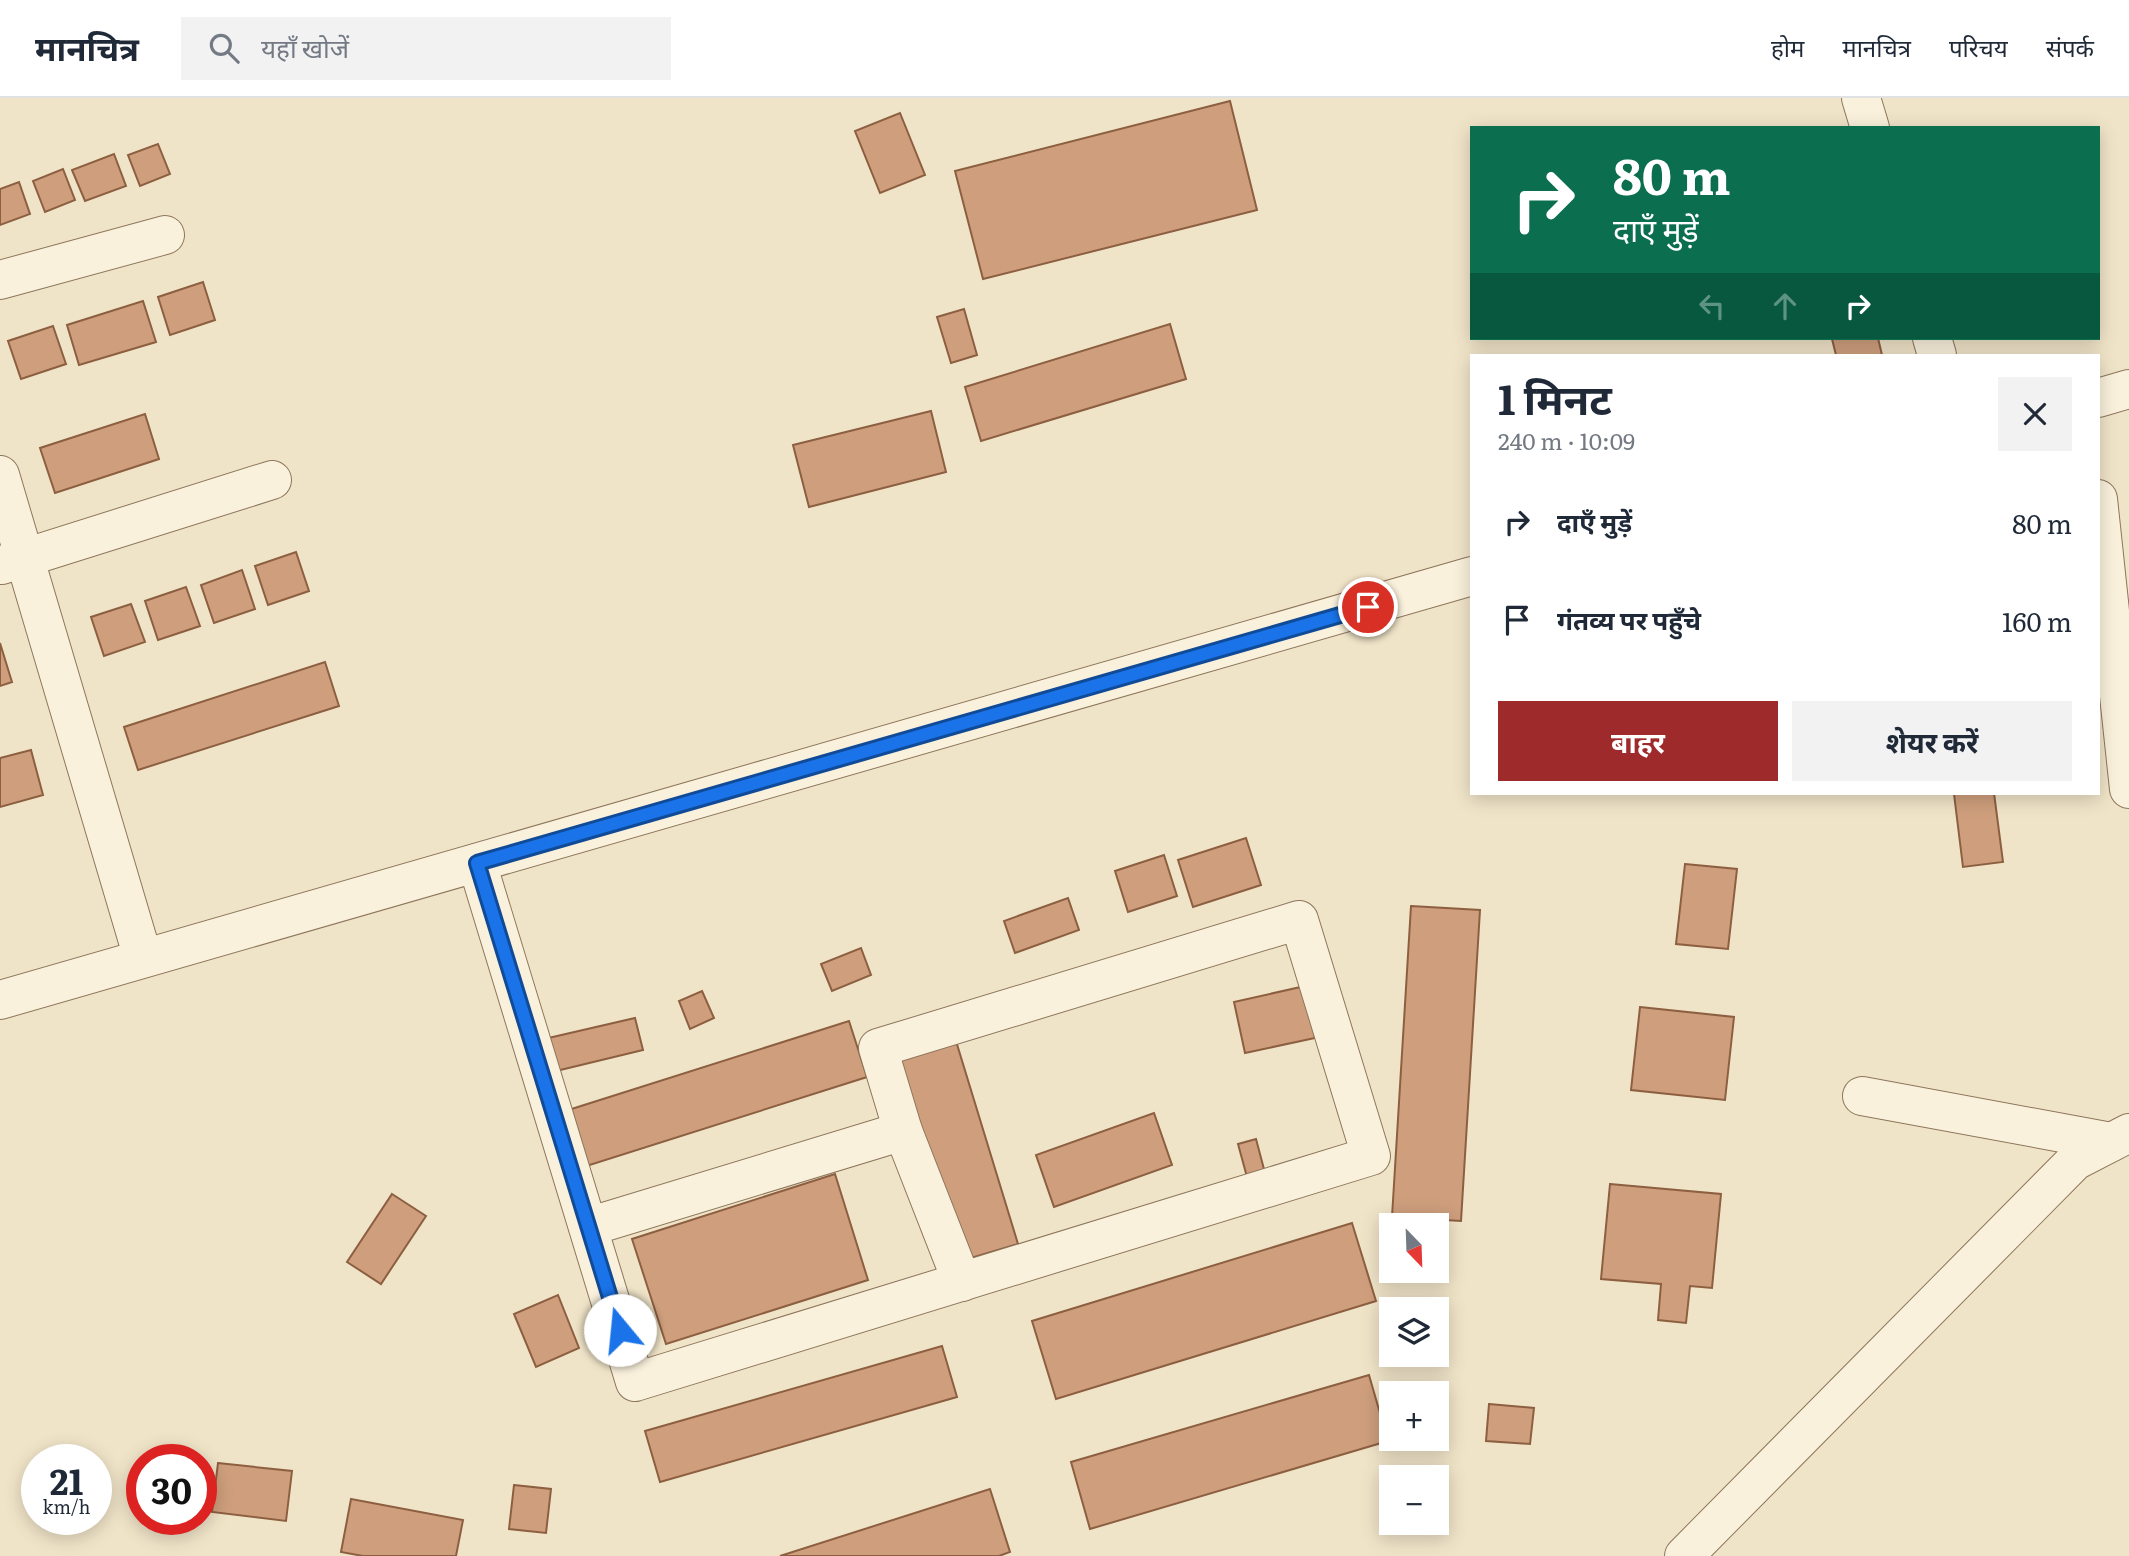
<!DOCTYPE html>
<html lang="hi">
<meta charset="utf-8">
<style>
body{margin:0;font-family:Literata,"Noto Sans Devanagari",serif;background:#f2f2f3;color:#1f2937;height:100vh;display:flex;flex-direction:column;font-size:26px;white-space:nowrap}
*{box-sizing:border-box;margin:0}
p{font-size:23px;color:#747a83}
.icon{flex:none;width:38px;height:38px;fill:none;stroke:currentColor;stroke-width:2;stroke-linecap:round;stroke-linejoin:round}
.map{position:relative;flex:1;overflow:hidden}
.sheet{position:absolute;left:1470px;top:256px;width:630px;height:441px;display:flex;flex-direction:column;background:#fff;border-radius:0px;box-shadow:0 4px 18px #0003}
.sheet>*{flex:none}
.top-card{position:absolute;left:1470px;top:28px;width:630px;height:214px;border-radius:0px;box-shadow:0 4px 18px #0003;background:#0b6e4f;color:#fff;overflow:hidden}
.needle{width:46px;rotate:157deg}
.controls{position:absolute;left:1379px;top:1115px;display:grid;gap:14px}
.controls a{display:grid;place-items:center;width:70px;height:70px;border-radius:0px;background:#fff;box-shadow:0 4px 18px #0003;font-size:35px}
.speed{position:absolute;left:21px;top:1346px;display:flex;gap:14px;font-size:35px;font-weight:700;text-align:center}
.speed>*{display:grid;place-content:center;width:91px;height:91px;border-radius:50%;background:#fff;box-shadow:0 4px 18px #0003;line-height:1}
.speed small{font-size:18px;font-weight:400}
.speed .limit{border:10px solid #d22;background:#fff;color:#111}
.pin{position:absolute;display:grid;place-items:center;width:60px;height:60px;color:#fff;margin:-30px;border:4px solid #fff;border-radius:50%;box-shadow:0 2px 7px #0007}
.me{position:absolute;width:77px;margin:-38px;rotate:343deg;stroke-linejoin:round;filter:drop-shadow(0 0 5px #0008)}
.turn{display:flex;align-items:center;gap:24px;height:147px;padding:0 28px;font-size:32px}
.turn .icon{width:91px;height:91px;stroke-width:2.5}
.turn b{display:block;font-size:49px;line-height:60px}
.lanes{display:flex;align-items:center;height:66px;padding:0 28px;background:#0003;justify-content:center;gap:35px;direction:ltr}
.lanes .off{opacity:.35}
.round{display:grid;place-items:center;flex:none;width:74px;height:74px;border-radius:0px;background:#f2f2f3}
.summary{display:flex;align-items:center;justify-content:space-between;height:119px;padding:0 28px}
h1{font-size:42px;font-weight:700;line-height:52px}
.cta{display:flex;gap:14px;margin-top:auto;padding:14px 28px}
.cta a{flex:1;height:80px;border-radius:0px;background:#9e2a2b;color:#fff;font-size:28px;font-weight:700;line-height:80px;text-align:center}
.cta a+a{background:#f2f2f3;color:#1f2937}
ul{padding:0;list-style:none}
li{display:flex;align-items:center;gap:21px;height:98px;padding:0 28px}
li div{flex:1}
li b{display:block;font-size:26px}
li em{font-style:normal}
header{display:flex;align-items:center;gap:42px;box-sizing:border-box;height:98px;padding:0 35px;background:#fff;border-bottom:2px solid #e0e1e3}
header strong{font-size:33px}
nav{display:flex;gap:38px;margin-inline-start:auto;font-size:24px}
.search{width:490px;height:63px;background:#f2f2f3;display:flex;align-items:center;gap:18px;box-sizing:border-box;padding:0 24px;border-radius:0px;color:#747a83;font-size:26px}
.map>svg:first-child{display:block}
.building{fill:#cf9f7d;stroke:#8d5f41;stroke-width:2}
.lines{fill:none;stroke-linecap:round;stroke-linejoin:round}
.minor-casing{stroke:#8d765c;stroke-width:40}
.tertiary-casing{stroke:#8d765c;stroke-width:40}
.minor{stroke:#faf1dc;stroke-width:38}
.tertiary{stroke:#faf1dc;stroke-width:38}
.route-casing{stroke:#114b97;stroke-width:18}
.route{stroke:#1a73e8;stroke-width:12}
</style>
<header>
<strong>मानचित्र</strong>
<div class="search"><svg class="icon" aria-label="search" viewBox="0 0 24 24"><circle cx="10" cy="10" r="6"/><path d="M15 15l6 6"/></svg>यहाँ खोजें</div>
<nav><a>होम</a><a>मानचित्र</a><a>परिचय</a><a>संपर्क</a></nav>
</header>
<div class="map">
<svg width="2129" height="1458" viewBox="0 0 2129 1458">
<rect width="100%" height="100%" fill="#f0e4c8"/>
<g class="building">
<path d="M1230 3 1257 112 983 181 955 73Z"/>
<path d="M900 15 925 77 880 95 855 33Z"/>
<path d="M158 46 170 76 140 88 128 57Z"/>
<path d="M114 56 126 88 85 103 72 72Z"/>
<path d="M63 71 75 102 45 114 33 83Z"/>
<path d="M19 84 30 116 0 127V91Z"/>
<path d="M203 184 215 222 170 237 158 199Z"/>
<path d="M143 203 156 244 79 267 67 227Z"/>
<path d="M964 211 977 257 951 265 937 219Z"/>
<path d="M1170 226 1186 281 981 343 965 289Z"/>
<path d="M53 228 66 266 21 281 8 243Z"/>
<path d="M1838 240H1878L1882 257H1836L1832 241Z"/>
<path d="M931 313 946 374 809 409 793 347Z"/>
<path d="M145 316 159 361 55 395 40 350Z"/>
<path d="M296 454 309 493 268 507 255 468Z"/>
<path d="M242 472 255 511 214 525 201 487Z"/>
<path d="M186 489 200 528 158 542 145 503Z"/>
<path d="M131 506 145 544 104 558 91 519Z"/>
<path d="M0 545 12 584 0 588Z"/>
<path d="M325 564 339 608 138 672 124 629Z"/>
<path d="M31 652 43 697 0 709V660Z"/>
<path d="M1963 695H1994L2003 764 1963 769 1954 696Z"/>
<path d="M1246 740 1261 787 1193 809 1178 762Z"/>
<path d="M1164 757 1177 798 1128 814 1115 773Z"/>
<path d="M1685 766 1737 771 1728 851 1676 846Z"/>
<path d="M1068 800 1079 832 1015 855 1004 823Z"/>
<path d="M1411 808 1480 812 1461 1123 1392 1119Z"/>
<path d="M861 850 871 877 832 893 821 866Z"/>
<path d="M1305 888 1315 940 1245 955 1234 904Z"/>
<path d="M702 893 714 920 690 931 679 903Z"/>
<path d="M1640 909 1734 919 1725 1002 1631 992Z"/>
<path d="M635 920 643 952 552 974 544 941Z"/>
<path d="M849 923 867 979 577 1071 559 1015Z"/>
<path d="M956 943 1018 1146 961 1163 899 961Z"/>
<path d="M1154 1015 1172 1067 1054 1109 1036 1057Z"/>
<path d="M1256 1041 1265 1075 1247 1079 1238 1046Z"/>
<path d="M835 1076 868 1182 666 1246 632 1141Z"/>
<path d="M1610 1086 1721 1096 1712 1190 1690 1188 1686 1225 1658 1222 1661 1186 1601 1181Z"/>
<path d="M392 1096 426 1118 381 1186 347 1164Z"/>
<path d="M1352 1125 1376 1203 1056 1301 1032 1223Z"/>
<path d="M558 1197 579 1250 536 1269 514 1216Z"/>
<path d="M942 1248 957 1299 660 1384 645 1333Z"/>
<path d="M1369 1277 1388 1343 1090 1431 1071 1364Z"/>
<path d="M1489 1306 1534 1310 1530 1346 1486 1343Z"/>
<path d="M218 1365 292 1373 286 1423 212 1414Z"/>
<path d="M514 1387 551 1391 546 1435 509 1431Z"/>
<path d="M990 1391 1010 1454 999 1458H780Z"/>
<path d="M351 1401 463 1422 456 1458H363L341 1454Z"/>
</g>
<g class="lines">
<g class="minor-casing">
<g id="minor">
<path d="M1861 0 1870 30"/>
<path d="M0 182 165 137"/>
<path d="M1932 240 1937 257"/>
<path d="M0 377 143 860"/>
<path d="M2098 401 2129 691"/>
<path d="M2 467 272 382"/>
<path d="M477 765 635 1284 1371 1058 1299 822 878 950 903 1033 588 1129"/>
<path d="M1862 998 2111 1044"/>
<path d="M903 1033 962 1184"/>
<path d="M1684 1458 2075 1063 2129 1035"/>
</g>
</g>
<g class="tertiary-casing">
<g id="tertiary">
<path d="M2098 300 2129 291"/>
<path d="M0 902 1472 478"/>
</g>
</g>
<use href="#minor" class="minor"/>
<use href="#tertiary" class="tertiary"/>
</g>
<g class="lines">
<g class="route-casing">
<path id="route" d="M620 1232 477 765 1368 509"/>
</g>
<use href="#route" class="route"/>
</g>
</svg>
<div class="controls">
<a><svg class="needle" viewBox="-14 -14 28 28"><path d="M0-13l5 13h-10z" fill="#e53935"/><path d="M0 13l5-13h-10z" fill="#747a83"/></svg></a>
<a><svg class="icon" aria-label="layers" viewBox="0 0 24 24"><path d="M12 4l9 5-9 5-9-5zM3 14l9 5 9-5"/></svg></a>
<a>+</a>
<a>−</a>
</div>
<div class="speed"><div>21<small>km/h</small></div><div class="limit">30</div></div>
<div class="pin" style="left:1368px;top:509px;background:#d93025"><svg class="icon" aria-label="arrive" viewBox="0 0 24 24"><path d="M6 21V4h12l-3 4 3 4H6"/></svg></div>
<svg class="me" style="left:620px;top:1232px" viewBox="-20 -20 40 40"><circle r="19" fill="#fff"/><path d="M0-13L10 11 0 6-10 11z" fill="#1a73e8"/></svg>
<div class="top-card">
<div class="turn"><svg class="icon" aria-label="right" viewBox="0 0 24 24"><path d="M7 20v-9h11M14 6l5 5-5 5"/></svg><div><b>80 m</b>दाएँ मुड़ें</div></div>
<div class="lanes"><svg class="icon off" aria-label="left" viewBox="0 0 24 24"><path d="M17 20v-9H6M10 6l-5 5 5 5"/></svg><svg class="icon off" aria-label="ahead" viewBox="0 0 24 24"><path d="M12 20V5M6 11l6-6 6 6"/></svg><svg class="icon" aria-label="right" viewBox="0 0 24 24"><path d="M7 20v-9h11M14 6l5 5-5 5"/></svg></div>
</div>
<section class="sheet">
<div class="summary"><div><h1>1 मिनट</h1><p>240 m · 10:09</p></div><a class="round"><svg class="icon" aria-label="close" viewBox="0 0 24 24"><path d="M6 6l12 12M18 6L6 18"/></svg></a></div>
<ul>
<li><svg class="icon" aria-label="right" viewBox="0 0 24 24"><path d="M7 20v-9h11M14 6l5 5-5 5"/></svg><div><b>दाएँ मुड़ें</b></div><em>80 m</em></li>
<li><svg class="icon" aria-label="arrive" viewBox="0 0 24 24"><path d="M6 21V4h12l-3 4 3 4H6"/></svg><div><b>गंतव्य पर पहुँचे</b></div><em>160 m</em></li>
</ul>
<div class="cta"><a>बाहर</a><a>शेयर करें</a></div>
</section>
</div>
